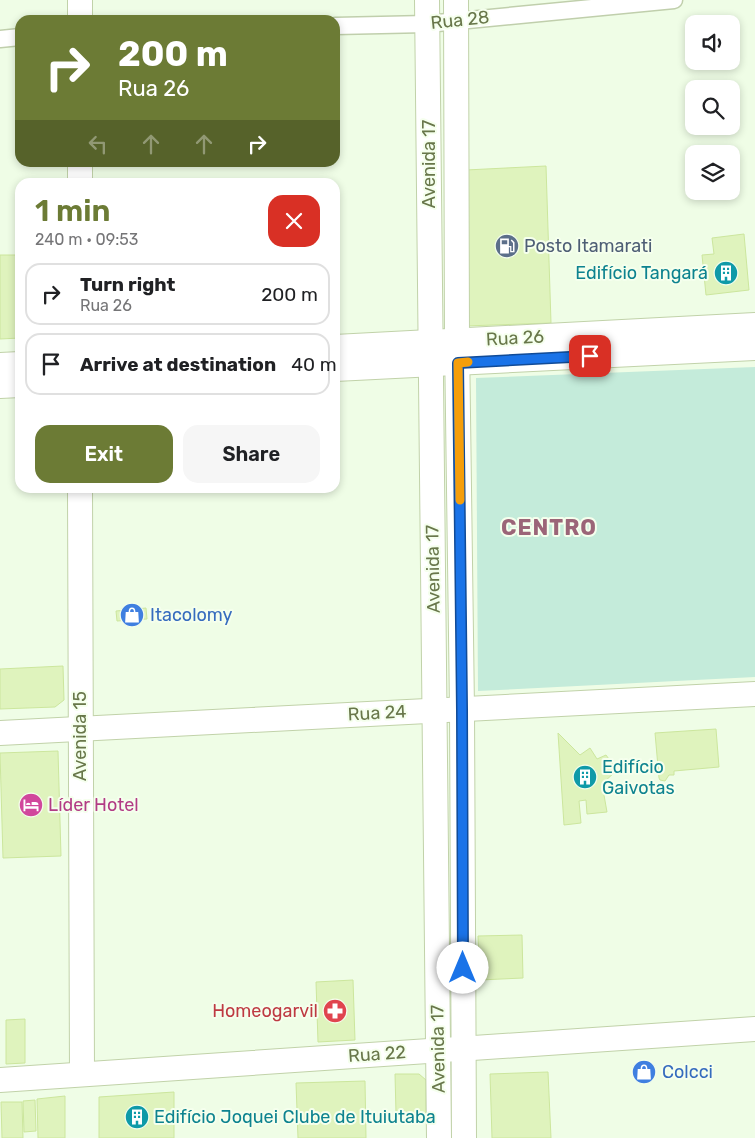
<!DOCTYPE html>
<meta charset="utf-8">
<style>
body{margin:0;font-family:Rubik,sans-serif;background:#f6f6f6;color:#202124;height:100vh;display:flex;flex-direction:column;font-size:19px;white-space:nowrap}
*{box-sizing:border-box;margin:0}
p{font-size:16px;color:#757577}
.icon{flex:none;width:28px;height:28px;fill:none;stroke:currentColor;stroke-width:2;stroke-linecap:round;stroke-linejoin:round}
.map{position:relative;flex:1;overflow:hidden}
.details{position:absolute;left:15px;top:178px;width:325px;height:315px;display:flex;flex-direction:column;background:#fff;border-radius:15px;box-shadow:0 2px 8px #0003}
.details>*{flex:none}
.hud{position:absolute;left:15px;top:15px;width:325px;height:152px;border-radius:15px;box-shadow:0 2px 8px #0003;background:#6c7b35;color:#fff;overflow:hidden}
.buttons{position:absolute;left:685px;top:15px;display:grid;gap:10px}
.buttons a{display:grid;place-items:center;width:55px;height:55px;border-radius:10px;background:#fff;box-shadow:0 2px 8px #0003;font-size:25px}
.pin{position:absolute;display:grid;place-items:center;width:42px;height:42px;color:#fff;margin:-21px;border-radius:10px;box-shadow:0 2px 8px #0006}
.me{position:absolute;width:55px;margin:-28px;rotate:0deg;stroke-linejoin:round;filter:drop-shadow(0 0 4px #0008)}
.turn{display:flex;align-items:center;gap:18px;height:105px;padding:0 20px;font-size:22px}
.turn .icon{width:65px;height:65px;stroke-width:2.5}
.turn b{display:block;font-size:35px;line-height:42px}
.lanes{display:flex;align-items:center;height:48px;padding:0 20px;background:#0003;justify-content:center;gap:25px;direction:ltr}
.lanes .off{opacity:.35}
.round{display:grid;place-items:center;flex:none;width:52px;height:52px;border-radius:15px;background:#f6f6f6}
.overview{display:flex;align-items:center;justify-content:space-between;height:85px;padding:0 20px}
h1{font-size:30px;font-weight:600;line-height:38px;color:#6c7b35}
.button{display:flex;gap:10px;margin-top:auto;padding:10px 20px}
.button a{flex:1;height:58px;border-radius:15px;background:#6c7b35;color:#fff;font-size:20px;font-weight:600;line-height:58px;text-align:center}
.button a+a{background:#f6f6f6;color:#202124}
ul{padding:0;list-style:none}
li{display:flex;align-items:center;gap:15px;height:62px;margin:0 10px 8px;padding:0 10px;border:2px solid #e0e0e0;border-radius:15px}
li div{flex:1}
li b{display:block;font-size:19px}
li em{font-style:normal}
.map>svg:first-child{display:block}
.green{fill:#c4ebda}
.building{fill:#dff3bd;stroke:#cce69d}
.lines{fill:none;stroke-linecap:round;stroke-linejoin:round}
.street-casing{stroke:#c0cfac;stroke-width:19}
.secondary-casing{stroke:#c1d2a9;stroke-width:26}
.street{stroke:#fff;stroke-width:16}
.secondary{stroke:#fff;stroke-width:24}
.route-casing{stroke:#114b97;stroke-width:12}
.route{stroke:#1a73e8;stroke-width:9}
.slow{stroke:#f59e0b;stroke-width:9}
.labels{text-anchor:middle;stroke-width:4;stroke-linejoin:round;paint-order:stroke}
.street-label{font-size:18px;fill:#68774a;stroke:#f5ffed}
.service-label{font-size:18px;fill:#4e5e75;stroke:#f5ffed;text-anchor:start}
.culture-label{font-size:18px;fill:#0d838f;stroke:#f5ffed;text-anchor:start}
.shop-label{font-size:18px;fill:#366cbe;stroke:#f5ffed;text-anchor:start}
.hotel-label{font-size:18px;fill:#b23c85;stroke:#f5ffed;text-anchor:start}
.health-label{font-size:18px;fill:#be3a42;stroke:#f5ffed;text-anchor:end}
.district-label{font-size:22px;font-weight:bold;letter-spacing:1px;fill:#9b6578;stroke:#f5ffed}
</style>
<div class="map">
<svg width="755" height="1138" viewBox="0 0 755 1138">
<rect width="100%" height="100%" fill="#effde6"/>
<path class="green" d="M755 367V677L478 691 476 378Z"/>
<g class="building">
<path d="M546 166 551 323 465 326 466 170Z"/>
<path d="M744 234 749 290 706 295 702 255 714 254 712 238Z"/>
<path d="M0 255H20V338L0 339Z"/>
<path d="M146 608 147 619 117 621 116 611Z"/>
<path d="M63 666 64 700 55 707 0 709V669Z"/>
<path d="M716 729 719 767 674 771V775H669L665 781 660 780 659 778 655 733Z"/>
<path d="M558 733 580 755 590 748 597 759 606 755 617 770 602 784 607 812 587 814 586 800 579 801 581 823 564 825Z"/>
<path d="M58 751 61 856 3 858 0 753Z"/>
<path d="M522 935 523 978 480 980 478 936Z"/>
<path d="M353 980 355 1040 318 1042 316 982Z"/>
<path d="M25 1019V1063L6 1064V1020Z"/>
<path d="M548 1072 551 1138H492L490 1074Z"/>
<path d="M395 1074H419L426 1080V1113H396Z"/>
<path d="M365 1081 366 1138H298L296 1083Z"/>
<path d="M174 1092V1138H99V1097Z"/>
<path d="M65 1096V1138H38L37 1099Z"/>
<path d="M35 1100 36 1131 24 1132 23 1101Z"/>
<path d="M1 1102H22L23 1138H2Z"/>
</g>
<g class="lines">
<g class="street-casing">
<g id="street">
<path d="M335 26 427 24 674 0"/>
<path d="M0 39 20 37"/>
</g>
</g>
<g class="secondary-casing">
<g id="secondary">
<path d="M427 0 439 1138"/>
<path d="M456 0 457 341 462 709 464 1138"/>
<path d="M80 20V0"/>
<path d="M80 182V162"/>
<path d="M335 347 755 325"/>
<path d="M0 365 20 364"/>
<path d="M335 369 755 348"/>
<path d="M0 386 20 385"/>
<path d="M80 488 82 1074"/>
<path d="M0 733 755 694"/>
<path d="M0 1080 755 1029"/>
</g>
</g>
<use href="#street" class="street"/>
<use href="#secondary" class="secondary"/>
</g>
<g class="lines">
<g class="route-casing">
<path id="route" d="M463 968 462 709 458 363 590 356"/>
</g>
<use href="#route" class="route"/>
<path class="slow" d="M460 500 458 363 468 362"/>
</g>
<defs>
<g id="fuel-disc" transform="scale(1.25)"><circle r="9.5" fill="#5c6f8a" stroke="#f5ffed"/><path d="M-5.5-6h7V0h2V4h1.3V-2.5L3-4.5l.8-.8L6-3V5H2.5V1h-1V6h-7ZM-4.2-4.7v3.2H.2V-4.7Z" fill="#fff"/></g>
<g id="building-disc" transform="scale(1.25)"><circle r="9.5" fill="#0f9aa8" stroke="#f5ffed"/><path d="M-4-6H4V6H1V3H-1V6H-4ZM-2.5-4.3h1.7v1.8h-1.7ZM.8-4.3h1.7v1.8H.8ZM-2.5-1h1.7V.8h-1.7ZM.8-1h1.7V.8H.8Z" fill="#fff"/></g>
<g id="shop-disc" transform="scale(1.25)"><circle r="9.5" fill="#3f7fe0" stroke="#f5ffed"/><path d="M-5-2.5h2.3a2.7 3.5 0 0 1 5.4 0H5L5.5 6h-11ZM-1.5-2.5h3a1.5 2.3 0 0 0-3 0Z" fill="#fff"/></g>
<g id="hotel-disc" transform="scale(1.25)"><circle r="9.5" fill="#d1479c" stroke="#f5ffed"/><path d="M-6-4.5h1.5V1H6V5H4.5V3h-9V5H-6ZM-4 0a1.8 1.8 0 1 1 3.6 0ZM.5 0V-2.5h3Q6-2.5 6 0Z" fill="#fff"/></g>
<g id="pharmacy-disc" transform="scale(1.25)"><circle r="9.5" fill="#e0444e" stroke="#f5ffed"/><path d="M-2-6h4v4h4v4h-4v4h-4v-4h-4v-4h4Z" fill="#fff"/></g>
</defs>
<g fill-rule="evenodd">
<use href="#fuel-disc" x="507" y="246"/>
<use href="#building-disc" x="726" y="273"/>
<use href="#shop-disc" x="132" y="615"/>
<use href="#building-disc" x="585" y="777"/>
<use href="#hotel-disc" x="31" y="805"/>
<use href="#pharmacy-disc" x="335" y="1011"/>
<use href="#shop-disc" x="644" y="1072"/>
<use href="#building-disc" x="137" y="1117"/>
</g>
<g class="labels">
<g class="street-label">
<text transform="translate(460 20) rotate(-6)" y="6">Rua 28</text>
<text transform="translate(429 164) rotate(-90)" y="6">Avenida 17</text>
<text transform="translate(515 338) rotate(-3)" y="6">Rua 26</text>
<text transform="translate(433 569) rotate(-91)" y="6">Avenida 17</text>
<text transform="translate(377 713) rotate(-3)" y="6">Rua 24</text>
<text transform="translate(80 736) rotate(-90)" y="6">Avenida 15</text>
<text transform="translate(438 1049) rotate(-91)" y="6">Avenida 17</text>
<text transform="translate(377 1054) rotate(-4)" y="6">Rua 22</text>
</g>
<g class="service-label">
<text x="524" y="252">Posto Itamarati</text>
</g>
<g class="culture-label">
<text x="708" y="279" text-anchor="end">Edifício Tangará</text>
<text x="602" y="773">Edifício<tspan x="602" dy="21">Gaivotas</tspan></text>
<text x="154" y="1123">Edifício Joquei Clube de Ituiutaba</text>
</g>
<g class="shop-label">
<text x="150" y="621">Itacolomy</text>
<text x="662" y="1078">Colcci</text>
</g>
<g class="hotel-label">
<text x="48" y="811">Líder Hotel</text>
</g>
<g class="health-label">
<text x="318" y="1017">Homeogarvil</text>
</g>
<g class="district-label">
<text x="549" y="535">CENTRO</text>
</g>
</g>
</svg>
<div class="buttons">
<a><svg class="icon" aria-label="sound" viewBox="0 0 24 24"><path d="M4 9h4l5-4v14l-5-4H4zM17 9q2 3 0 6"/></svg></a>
<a><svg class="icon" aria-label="search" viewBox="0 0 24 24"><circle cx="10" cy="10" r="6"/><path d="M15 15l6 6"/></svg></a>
<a><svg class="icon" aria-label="layers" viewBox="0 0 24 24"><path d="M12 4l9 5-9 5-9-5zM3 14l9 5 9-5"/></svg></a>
</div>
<div class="pin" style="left:590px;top:356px;background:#d93025"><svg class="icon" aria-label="arrive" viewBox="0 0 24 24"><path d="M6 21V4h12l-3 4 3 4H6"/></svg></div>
<svg class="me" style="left:463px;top:968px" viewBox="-20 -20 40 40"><circle r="19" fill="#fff"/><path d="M0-13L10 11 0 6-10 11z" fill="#1a73e8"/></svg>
<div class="hud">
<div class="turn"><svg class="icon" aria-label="right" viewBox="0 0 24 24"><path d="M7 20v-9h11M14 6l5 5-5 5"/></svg><div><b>200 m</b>Rua 26</div></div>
<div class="lanes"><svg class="icon off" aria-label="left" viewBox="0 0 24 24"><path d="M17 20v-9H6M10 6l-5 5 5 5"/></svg><svg class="icon off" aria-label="ahead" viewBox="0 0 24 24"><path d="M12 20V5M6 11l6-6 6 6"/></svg><svg class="icon off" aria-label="ahead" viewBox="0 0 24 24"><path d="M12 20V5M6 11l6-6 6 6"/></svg><svg class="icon" aria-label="right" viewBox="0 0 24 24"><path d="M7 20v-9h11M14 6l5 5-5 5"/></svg></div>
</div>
<section class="details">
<div class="overview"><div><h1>1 min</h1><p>240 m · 09:53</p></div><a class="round" style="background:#d93025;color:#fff"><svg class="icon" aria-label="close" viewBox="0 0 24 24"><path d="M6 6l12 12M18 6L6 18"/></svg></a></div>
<ul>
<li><svg class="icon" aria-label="right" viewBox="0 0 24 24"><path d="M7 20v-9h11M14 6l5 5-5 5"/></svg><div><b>Turn right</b><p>Rua 26</p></div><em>200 m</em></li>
<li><svg class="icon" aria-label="arrive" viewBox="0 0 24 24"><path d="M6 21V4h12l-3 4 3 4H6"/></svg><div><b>Arrive at destination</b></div><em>40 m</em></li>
</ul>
<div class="button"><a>Exit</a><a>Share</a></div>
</section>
</div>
